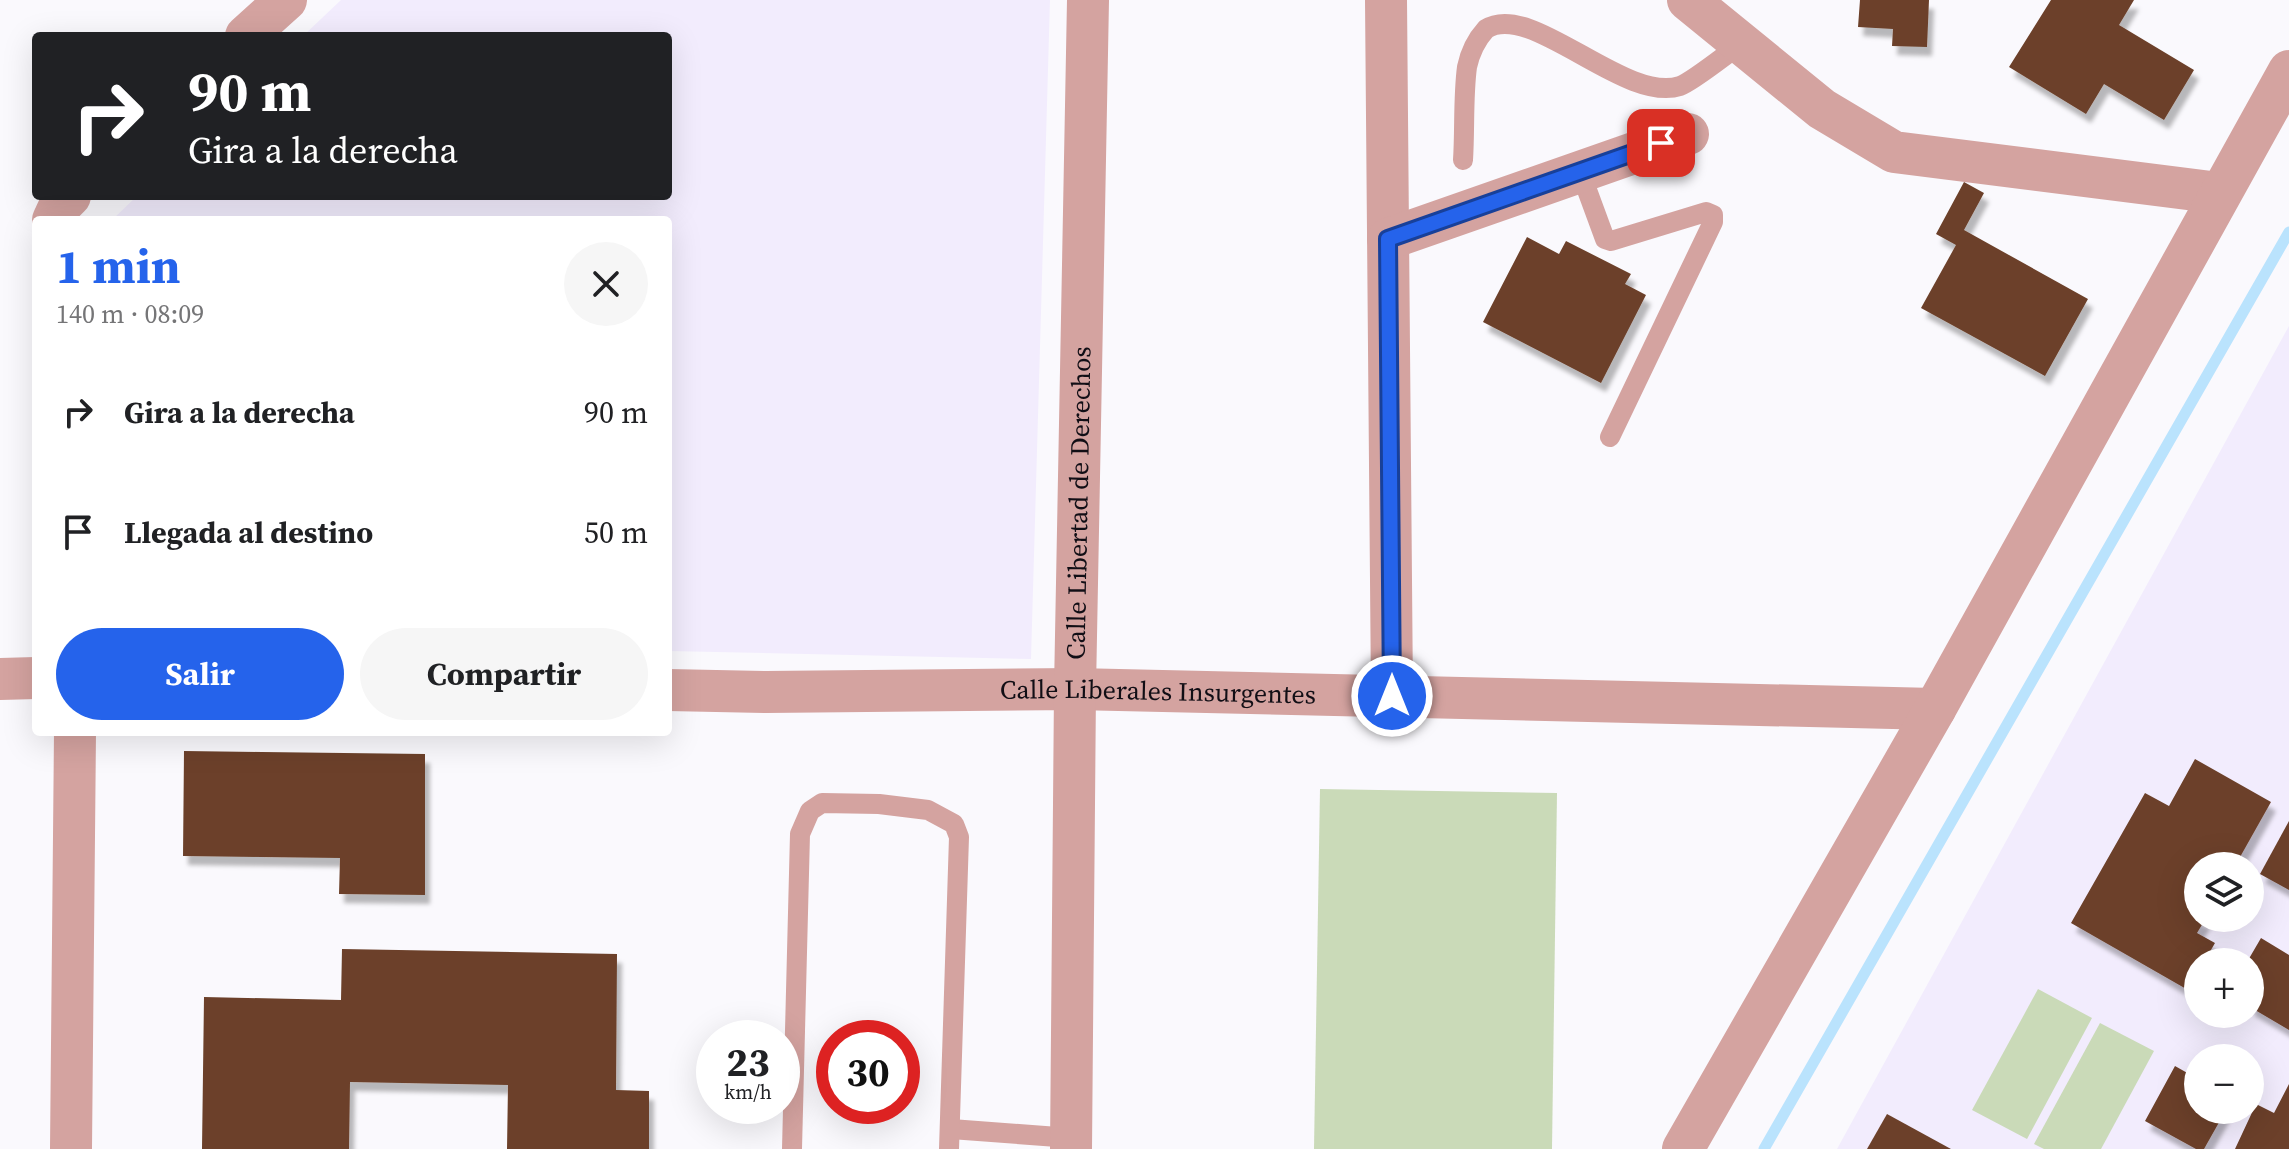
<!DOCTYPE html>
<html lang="es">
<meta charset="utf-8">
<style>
body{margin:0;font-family:"Source Serif 4",serif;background:#f6f6f6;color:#202124;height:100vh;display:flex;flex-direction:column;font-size:30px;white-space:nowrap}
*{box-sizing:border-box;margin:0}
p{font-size:26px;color:#757577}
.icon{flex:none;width:44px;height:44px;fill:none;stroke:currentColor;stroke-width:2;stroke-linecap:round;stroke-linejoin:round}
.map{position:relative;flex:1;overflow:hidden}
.sheet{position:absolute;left:32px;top:216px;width:640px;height:520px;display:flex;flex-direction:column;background:#fff;border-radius:8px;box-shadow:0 8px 32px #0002}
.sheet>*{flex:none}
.hud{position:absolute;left:32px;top:32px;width:640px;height:168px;border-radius:8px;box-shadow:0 8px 32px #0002;background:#202124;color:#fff;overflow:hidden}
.tools{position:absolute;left:2184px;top:852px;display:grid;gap:16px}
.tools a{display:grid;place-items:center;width:80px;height:80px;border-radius:50%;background:#fff;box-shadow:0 8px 32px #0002;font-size:40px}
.speed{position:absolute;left:696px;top:1020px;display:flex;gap:16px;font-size:40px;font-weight:700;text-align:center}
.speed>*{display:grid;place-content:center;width:104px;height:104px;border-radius:50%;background:#fff;box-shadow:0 8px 32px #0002;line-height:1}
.speed small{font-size:20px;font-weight:400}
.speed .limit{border:12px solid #d22;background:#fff;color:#111}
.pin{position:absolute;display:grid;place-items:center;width:68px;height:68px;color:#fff;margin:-34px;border-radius:16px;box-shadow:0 4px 12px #0006}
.me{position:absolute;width:88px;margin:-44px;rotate:0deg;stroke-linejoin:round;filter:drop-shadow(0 0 6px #0008)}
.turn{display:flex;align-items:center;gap:28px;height:168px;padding:0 24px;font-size:36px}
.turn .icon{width:104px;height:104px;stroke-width:2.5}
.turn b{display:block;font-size:56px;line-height:68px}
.round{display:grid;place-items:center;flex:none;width:84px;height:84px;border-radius:42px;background:#f6f6f6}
.headline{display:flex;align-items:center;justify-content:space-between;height:136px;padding:0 24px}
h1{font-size:48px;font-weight:700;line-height:60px;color:#2563eb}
.cta{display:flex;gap:16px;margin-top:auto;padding:16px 24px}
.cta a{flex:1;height:92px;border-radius:48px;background:#2563eb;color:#fff;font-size:32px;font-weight:700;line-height:92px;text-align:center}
.cta a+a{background:#f6f6f6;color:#202124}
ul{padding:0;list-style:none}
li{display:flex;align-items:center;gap:24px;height:120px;padding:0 24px}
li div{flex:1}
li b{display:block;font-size:30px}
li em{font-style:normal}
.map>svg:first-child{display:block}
.built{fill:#f2ecfd;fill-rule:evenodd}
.green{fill:#cadab8}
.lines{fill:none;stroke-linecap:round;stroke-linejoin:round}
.stream{stroke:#bae3fd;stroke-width:11}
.building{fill:#6c412a;filter:url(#shadow)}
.service{stroke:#d4a3a0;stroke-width:20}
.minor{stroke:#d4a3a0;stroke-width:42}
.route-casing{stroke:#184099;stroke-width:20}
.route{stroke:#2563eb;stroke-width:14}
.labels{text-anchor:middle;stroke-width:8;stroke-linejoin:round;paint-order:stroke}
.street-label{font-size:26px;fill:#110e15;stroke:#fff}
</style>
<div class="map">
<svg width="2289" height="1149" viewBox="0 0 2289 1149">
<defs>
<filter id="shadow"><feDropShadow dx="5" dy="9" stdDeviation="2" flood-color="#0004"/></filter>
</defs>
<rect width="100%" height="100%" fill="#faf9fd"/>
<g class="built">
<path d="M341 0H1050L1031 659 668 651V220H112L137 196H668V36H303Z"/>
<path d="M2289 326V1149H1837ZM2198 866H2250V918H2198ZM2198 962H2250V1014H2198ZM2198 1058H2250V1110H2198Z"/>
</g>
<g class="green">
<path d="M1320 789 1557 793 1552 1149H1314Z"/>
<path d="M2038 989 2092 1018 2027 1139 1972 1110Z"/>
<path d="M2100 1023 2154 1051 2101 1149H2044L2034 1144Z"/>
</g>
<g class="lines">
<path class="stream" d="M1764 1149 2289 232"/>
</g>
<g class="building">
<path d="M1860 0H1929L1927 47 1892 46 1893 29 1858 27Z"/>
<path d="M2051 0H2134L2119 25 2194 70 2164 120 2104 84 2086 114 2009 67Z"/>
<path d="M1964 182 1984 193 1964 230 2088 299 2045 376 1921 308 1956 245 1936 234Z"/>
<path d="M1527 237 1559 254 1566 241 1631 274 1625 284 1646 295 1601 383 1483 322Z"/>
<path d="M184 751 425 754V895L339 894 340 858 183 856Z"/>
<path d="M2195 759 2271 802 2235 866H2198V918H2206L2197 933 2215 943 2204 962H2198V973L2188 990 2071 923 2145 793 2169 806Z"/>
<path d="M2289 821V890L2260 874Z"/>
<path d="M2261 938 2289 955V1030L2250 1007V962H2247Z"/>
<path d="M342 949 617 954 616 1090 649 1091V1149H507L508 1085 350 1082 349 1149H202L204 997 341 1000Z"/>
<path d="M2175 1066 2198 1079V1110H2226L2204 1149H2196L2145 1121Z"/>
<path d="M2289 1084V1149H2235L2256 1104 2274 1113Z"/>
<path d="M1887 1114 1951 1149H1867Z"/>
</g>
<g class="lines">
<g class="service">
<path d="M1463 160C1465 129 1463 97 1467 67 1470 53 1476 40 1486 29 1531 0 1624 104 1680 86 1692 82 1728 53 1741 44"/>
<path d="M1580 171 1605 239 1611 241 1706 212 1713 215V222L1610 437"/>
<path d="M951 1129 1071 1138"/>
<path d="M792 1149 800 834 810 811 822 803 879 804 928 810 954 824 959 837 949 1149"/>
</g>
<g class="minor">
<path d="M1386 0 1392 696"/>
<path d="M1688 0 1822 109 1894 152 2219 193"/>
<path d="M246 36 286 0"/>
<path d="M53 220 59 207 70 196"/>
<path d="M1388 239 1688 134"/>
<path d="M0 679 36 678"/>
<path id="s1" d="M668 690 766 692 1075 689 1935 709"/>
<path d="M71 1149 75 732"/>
<path id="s2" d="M1071 1149 1075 689 1088 0"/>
<path d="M1683 1149 1935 709 2289 71"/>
</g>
</g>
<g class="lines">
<g class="route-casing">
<path id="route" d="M1392 696 1388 239 1661 143"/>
</g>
<use href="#route" class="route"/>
</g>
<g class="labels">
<g class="street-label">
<text dy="9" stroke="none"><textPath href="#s2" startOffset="646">Calle Libertad de Derechos</textPath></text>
<text dy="9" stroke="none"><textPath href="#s1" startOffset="490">Calle Liberales Insurgentes</textPath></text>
</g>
</g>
</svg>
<div class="tools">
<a><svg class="icon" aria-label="layers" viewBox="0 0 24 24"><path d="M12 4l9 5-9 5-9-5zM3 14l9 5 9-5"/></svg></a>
<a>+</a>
<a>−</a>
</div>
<div class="speed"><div>23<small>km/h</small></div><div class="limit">30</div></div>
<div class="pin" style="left:1661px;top:143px;background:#d93025"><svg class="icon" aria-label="arrive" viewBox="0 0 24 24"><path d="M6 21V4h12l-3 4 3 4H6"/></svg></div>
<svg class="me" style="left:1392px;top:696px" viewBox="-20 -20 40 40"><circle r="17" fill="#2563eb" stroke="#fff" stroke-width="3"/><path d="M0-11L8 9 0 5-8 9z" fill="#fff"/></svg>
<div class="hud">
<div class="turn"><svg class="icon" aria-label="right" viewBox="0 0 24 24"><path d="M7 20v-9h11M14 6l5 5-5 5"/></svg><div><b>90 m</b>Gira a la derecha</div></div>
</div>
<section class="sheet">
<div class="headline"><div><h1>1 min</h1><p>140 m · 08:09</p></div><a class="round"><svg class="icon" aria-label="close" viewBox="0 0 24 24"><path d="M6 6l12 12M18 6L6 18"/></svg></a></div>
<ul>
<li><svg class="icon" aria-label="right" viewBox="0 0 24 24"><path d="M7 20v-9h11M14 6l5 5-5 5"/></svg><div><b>Gira a la derecha</b></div><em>90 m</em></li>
<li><svg class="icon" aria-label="arrive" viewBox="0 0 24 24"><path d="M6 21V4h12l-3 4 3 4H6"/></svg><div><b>Llegada al destino</b></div><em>50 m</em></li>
</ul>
<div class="cta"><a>Salir</a><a>Compartir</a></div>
</section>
</div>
